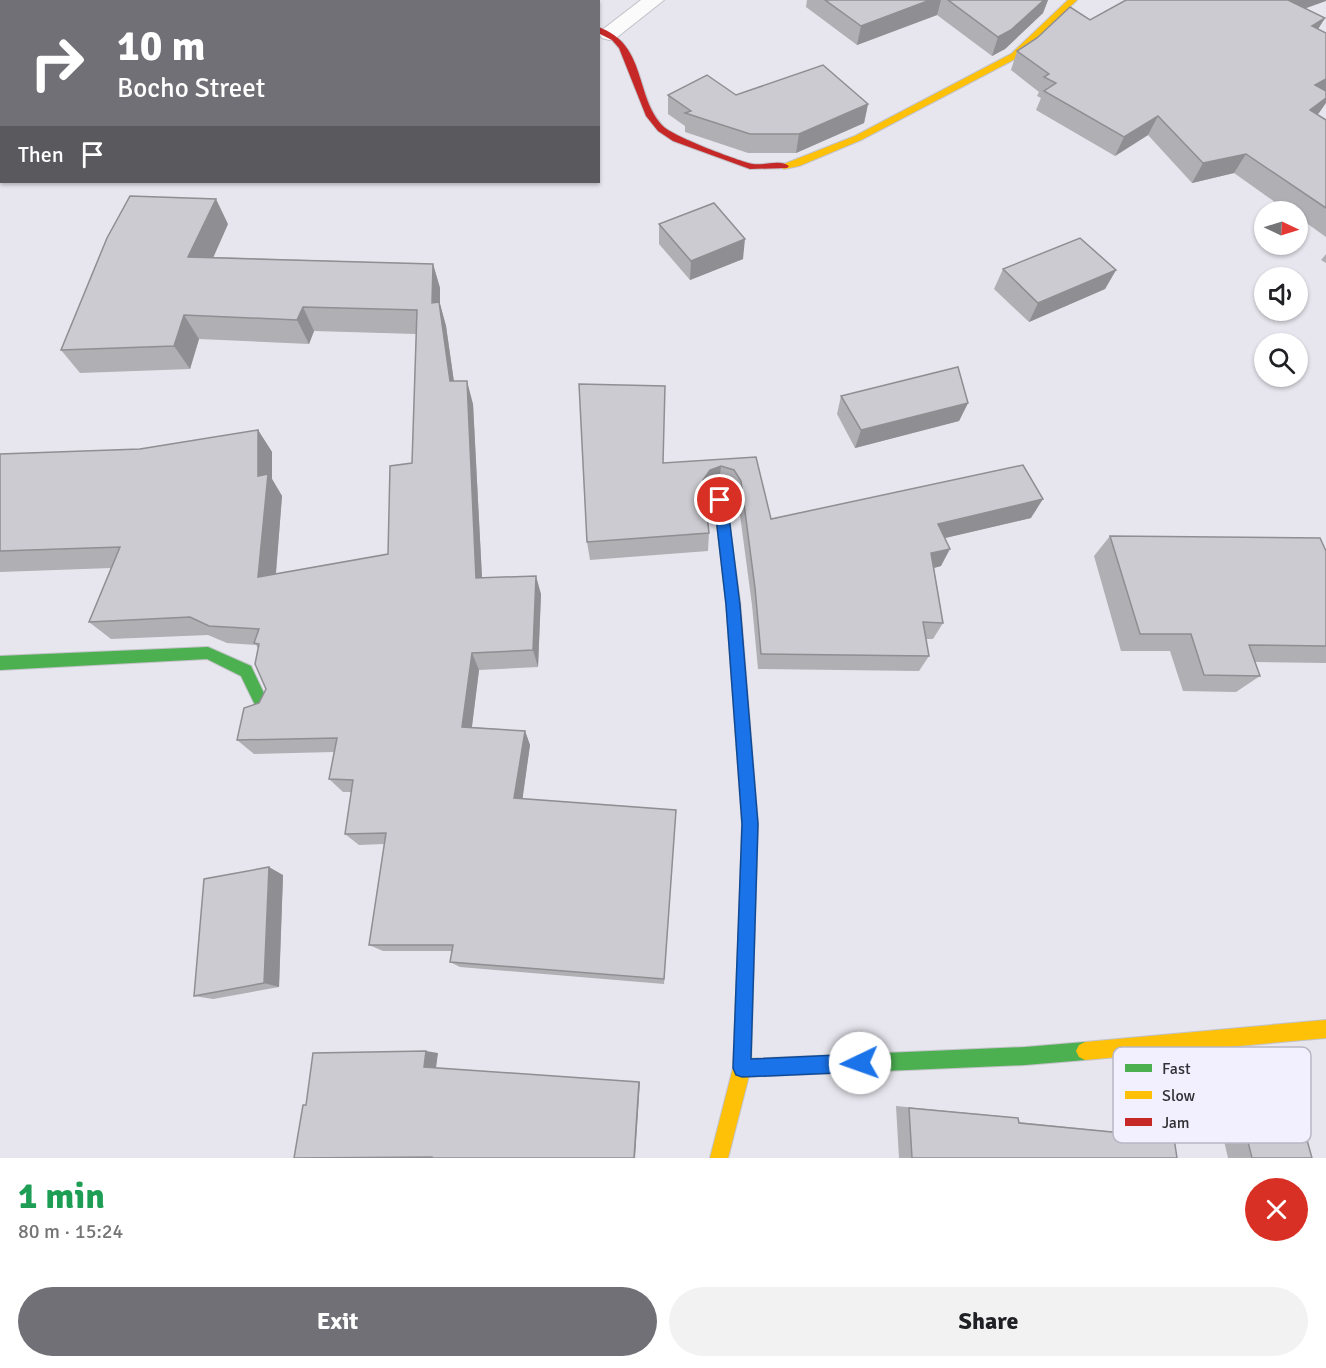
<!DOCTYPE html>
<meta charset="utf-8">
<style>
body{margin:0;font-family:Signika,sans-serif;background:#f2f2f2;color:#202124;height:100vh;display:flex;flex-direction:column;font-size:22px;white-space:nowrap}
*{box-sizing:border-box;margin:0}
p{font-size:20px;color:#757577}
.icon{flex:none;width:33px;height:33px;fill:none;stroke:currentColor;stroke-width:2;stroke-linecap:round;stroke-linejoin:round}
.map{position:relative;height:1158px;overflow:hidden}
.panel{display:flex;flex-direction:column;background:#fff;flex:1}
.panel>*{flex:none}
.guide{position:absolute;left:0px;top:0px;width:600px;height:183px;box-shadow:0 2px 4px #0004;background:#717076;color:#fff;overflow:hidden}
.needle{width:39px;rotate:94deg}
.controls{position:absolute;left:1254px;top:201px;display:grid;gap:12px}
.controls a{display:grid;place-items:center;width:54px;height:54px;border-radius:50%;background:#fff;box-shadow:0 2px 4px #0004;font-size:30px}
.pin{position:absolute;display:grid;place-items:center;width:51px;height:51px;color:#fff;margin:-26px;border:3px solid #fff;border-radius:50%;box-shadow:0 2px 6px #0007}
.me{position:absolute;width:66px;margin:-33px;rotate:267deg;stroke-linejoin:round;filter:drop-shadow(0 0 4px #0008)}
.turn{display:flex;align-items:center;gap:21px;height:126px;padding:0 18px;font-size:27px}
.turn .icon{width:78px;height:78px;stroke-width:2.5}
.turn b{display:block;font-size:42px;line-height:51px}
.then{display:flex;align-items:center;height:57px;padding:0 18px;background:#0003;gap:12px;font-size:22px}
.round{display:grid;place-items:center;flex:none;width:63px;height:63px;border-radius:32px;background:#f2f2f2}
.overview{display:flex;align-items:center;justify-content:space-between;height:102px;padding:0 18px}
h1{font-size:36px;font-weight:700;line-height:45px;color:#1e9e55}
.button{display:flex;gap:12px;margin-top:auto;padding:12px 18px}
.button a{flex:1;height:69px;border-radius:36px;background:#717076;color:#fff;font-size:24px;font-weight:700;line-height:69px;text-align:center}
.button a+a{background:#f2f2f2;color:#202124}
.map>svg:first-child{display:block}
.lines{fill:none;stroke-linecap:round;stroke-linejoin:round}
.street-casing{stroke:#c2c2c8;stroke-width:2}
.fast-casing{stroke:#c2c2c8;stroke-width:2}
.slow-casing{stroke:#c2c2c8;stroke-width:2}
.jam-casing{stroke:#c2c2c8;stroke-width:2}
.street{fill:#fbfbfc;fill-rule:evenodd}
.fast{fill:#4caf50;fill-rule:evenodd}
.slow{fill:#ffc107;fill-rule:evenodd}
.jam{fill:#c62828;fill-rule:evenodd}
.wall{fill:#afafb4}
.shaded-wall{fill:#8f8e92}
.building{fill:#cccbd1;stroke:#8f8e92;stroke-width:1.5}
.route{fill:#1a73e8;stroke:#114b97;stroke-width:1.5}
.key{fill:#f2f0ff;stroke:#b8b7c3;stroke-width:1.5}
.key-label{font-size:16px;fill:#323136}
</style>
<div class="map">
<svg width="1326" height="1158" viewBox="0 0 1326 1158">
<rect width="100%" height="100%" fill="#e7e6ee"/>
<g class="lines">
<g class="street-casing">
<g id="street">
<path d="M0 0H34L35 2H2V6Z"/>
<path d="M112 0H134L111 2Z"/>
<path d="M641 0H664L616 38 609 40 602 38 599 34 602 30Z"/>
</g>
</g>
<g class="fast-casing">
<g id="fast">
<path d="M208 647 251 666 269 704 267 709 262 711 257 709 241 676 207 659 0 670V656Z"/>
<path d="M1085 1042 1091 1045 1094 1051 1091 1057 1085 1060 1025 1065 742 1077 736 1074 733 1068 736 1062 742 1059 1025 1047Z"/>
</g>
</g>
<g class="slow-casing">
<g id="slow">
<path d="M1068 0H1077L1017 58 861 140 799 166 784 169 779 166 855 136 1011 54Z"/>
<path d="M720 495 726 500 740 601 738 605 733 607 728 605 726 601 714 500Z"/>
<path d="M747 914 753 916 755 922 751 1068 728 1158H710L733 1068 739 922 741 916Z"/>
<path d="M1326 1020V1038L1085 1060 1079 1057 1076 1051 1079 1045 1085 1042Z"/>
</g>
</g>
<g class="jam-casing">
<g id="jam">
<path d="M598 27C648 44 634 98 664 127 675 137 738 161 753 164 764 166 780 159 789 166L787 168 750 169 673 141 658 131 646 116 619 48 612 40 598 33Z"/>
<path d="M733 595 738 597 740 601 758 824 755 922 753 928 747 930 741 928 739 922 742 824 726 601 728 597Z"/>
</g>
</g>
<use href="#street" class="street"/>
<use href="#fast" class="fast"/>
<use href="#slow" class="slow"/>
<use href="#jam" class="jam"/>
</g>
<g class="wall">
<path d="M807 0H1048L1043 13 1005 49 992 56 937 15 857 45 806 7Z"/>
<path d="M1305 8 1325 18 1318 29 1319 113 1317 114 1326 120V237L1298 217V212H1289L1234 173 1192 183 1148 135 1115 156 1036 110 1041 98 1037 96 1039 92 1011 70 1017 51 1090 20Z"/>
<path d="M668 95H736L868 104 864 123 796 153H748L685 132V126L668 114Z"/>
<path d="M228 224 213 257 433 264 440 288V304L446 326 454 381 473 404 482 578 541 594 538 667 479 670 472 727 525 731 530 745 522 799 676 810 664 984 460 967 450 962 452 951H383L369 945 384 844 359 845 345 834 351 792H343L329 779 334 752 254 754 237 740 259 703 266 689 258 648 256 645 227 643 208 635 111 639 89 622 111 568 0 572V454L140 449 258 430 272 452V479L282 496 276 574 388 554 412 463 416 334 314 331 309 344 199 339 190 369 80 373 61 350Z"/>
<path d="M659 224 743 259 690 280 659 244Z"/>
<path d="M1326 254V263L1321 260Z"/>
<path d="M1003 269 1116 270 1105 289 1029 322 994 289Z"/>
<path d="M841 396 968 403 959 421 855 448 837 414Z"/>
<path d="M756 457 771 519 1031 518 945 538 941 566 934 568 943 623 933 639H926L929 656 919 671 758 669 752 605 738 500 732 489 719 485 708 489 705 494 709 533 708 551 590 560 587 542 664 463Z"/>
<path d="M1110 536 1326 551V663L1255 662 1260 676 1236 692 1183 691 1170 651H1121L1094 556Z"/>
<path d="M283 875 279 987 213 999 194 996Z"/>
<path d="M1212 1089 1235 1090 1312 1158H1228Z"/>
<path d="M896 1106 1000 1116 1019 1122 1174 1138 1177 1158H899Z"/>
</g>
<g class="shaded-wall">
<path d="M930 0H941L937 15 857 45 861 26Z"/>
<path d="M1044 0H1048L1043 13 1005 49 992 56 998 37Z"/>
<path d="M1287 0H1326V1L1276 19Z"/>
<path d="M1325 18 1313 37 1312 26Z"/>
<path d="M1326 79V91L1315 85Z"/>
<path d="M1326 98V103L1319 113 1297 129 1310 110Z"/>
<path d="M868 104 864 123 796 153 799 134Z"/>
<path d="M1158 116 1148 135 1115 156 1124 137Z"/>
<path d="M1246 154 1234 173 1192 183 1203 163Z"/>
<path d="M216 199 228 224 203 281 188 257Z"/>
<path d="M745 239 743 259 690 280 691 261Z"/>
<path d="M433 264 440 288V304L446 326 457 404 450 381 432 303Z"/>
<path d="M1116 270 1105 289 1029 322 1038 303Z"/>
<path d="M303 307 314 331 309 344 297 320Z"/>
<path d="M184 315 199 339 190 369 174 346Z"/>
<path d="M467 381 473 404 483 597 476 578Z"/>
<path d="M968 403 959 421 855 448 861 430Z"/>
<path d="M258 430 272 452V479L282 496 274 596 258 577Z"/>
<path d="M721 466 719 485 708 489 702 499 703 480 710 470Z"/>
<path d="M1043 499 1031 518 928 542 938 524Z"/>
<path d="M950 549 941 566 922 571 931 553Z"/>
<path d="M536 576 541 594 538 667 533 650Z"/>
<path d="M472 653 479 670 470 741 462 727Z"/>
<path d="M525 731 530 745 521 810 514 798Z"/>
<path d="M269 867 283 875 279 987 264 983Z"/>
<path d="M426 1051 438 1053 436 1068 424 1067Z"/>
<path d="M639 1082H640L635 1158H634Z"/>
</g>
<g class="building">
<path d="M130 0H197V2H125Z"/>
<path d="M825 0H930L861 26Z"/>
<path d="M948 0H1044L1011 30 998 37Z"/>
<path d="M1126 0H1288L1325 18 1312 26 1326 33V79L1315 85 1326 91V98L1310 110 1326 120V208L1246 154 1203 163 1158 116 1124 137 1044 91 1056 83 1044 77 1049 74 1017 51 1037 38 1070 7 1090 20Z"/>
<path d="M823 65 868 104 799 134H750L685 113 691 111 668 95 707 75 736 95Z"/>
<path d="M130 196 216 199 188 257 433 264 432 303 439 302 450 381H467L476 578 536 576 533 650 472 653 462 727 525 731 514 798 676 810 664 979 450 962 453 945H369L386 833 345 834 353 780 329 779 337 738 237 740 244 708 259 703 266 689 255 664 259 644 254 643 259 629 209 626 190 617 89 622 120 547 0 551V454L140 449 258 430V476L268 474 258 577 388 554 390 466 412 463 417 310 303 307 297 320 184 315 174 346 61 350 107 238Z"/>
<path d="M714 203 745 239 691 261 659 224Z"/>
<path d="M1080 238 1116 270 1038 303 1003 269Z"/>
<path d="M958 367 968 403 861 430 841 396Z"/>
<path d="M579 384 665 386 663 463 756 457 771 519 1023 465 1043 499 938 524 950 549 931 553 943 623 923 622 929 656 761 654 755 588 741 481 734 470 721 466 710 470 703 480 709 533 587 542Z"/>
<path d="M1110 536 1320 538 1326 551V646L1249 645 1260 676 1204 675 1191 634H1140Z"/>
<path d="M269 867 264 983 194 996 204 879Z"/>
<path d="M426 1051 424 1067 639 1082 634 1158H432V1157L294 1158 303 1105H306L313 1053Z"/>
<path d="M1235 1090 1294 1093 1312 1158H1252Z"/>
<path d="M909 1108 1018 1118 1019 1123 1174 1138 1177 1158H912Z"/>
</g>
<path class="route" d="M720 494 727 500 740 605 758 824 751 1059 860 1054 866 1057 869 1063 866 1069 860 1072 742 1077 736 1075 733 1068 742 824 726 605 714 500Z"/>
<rect x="1113" y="1047" width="198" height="96" rx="9" class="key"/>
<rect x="1125" y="1064" width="27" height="8" fill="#4caf50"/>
<rect x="1125" y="1091" width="27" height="8" fill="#ffc107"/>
<rect x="1125" y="1118" width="27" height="8" fill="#c62828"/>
<g class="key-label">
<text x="1162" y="1074">Fast</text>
<text x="1162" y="1101">Slow</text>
<text x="1162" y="1128">Jam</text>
</g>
</svg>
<div class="controls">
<a><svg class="needle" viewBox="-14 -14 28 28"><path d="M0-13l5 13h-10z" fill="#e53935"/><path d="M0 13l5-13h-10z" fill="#757577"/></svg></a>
<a><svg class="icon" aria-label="sound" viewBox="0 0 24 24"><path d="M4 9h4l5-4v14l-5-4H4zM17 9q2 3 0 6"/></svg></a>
<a><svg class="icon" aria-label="search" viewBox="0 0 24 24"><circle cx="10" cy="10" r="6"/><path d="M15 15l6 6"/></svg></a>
</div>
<div class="pin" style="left:720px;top:500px;background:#d93025"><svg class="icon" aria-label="arrive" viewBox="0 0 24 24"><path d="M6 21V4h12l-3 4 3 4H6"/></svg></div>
<svg class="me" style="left:860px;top:1063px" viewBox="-20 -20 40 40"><circle r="19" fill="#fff"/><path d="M0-13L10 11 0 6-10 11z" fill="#1a73e8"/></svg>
<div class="guide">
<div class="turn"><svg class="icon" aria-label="right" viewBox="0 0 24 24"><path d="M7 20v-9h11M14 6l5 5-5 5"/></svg><div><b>10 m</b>Bocho Street</div></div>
<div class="then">Then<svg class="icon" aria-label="arrive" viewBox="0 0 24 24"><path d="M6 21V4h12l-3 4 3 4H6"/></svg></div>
</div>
</div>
<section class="panel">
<div class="overview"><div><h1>1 min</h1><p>80 m · 15:24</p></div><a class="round" style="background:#d93025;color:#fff"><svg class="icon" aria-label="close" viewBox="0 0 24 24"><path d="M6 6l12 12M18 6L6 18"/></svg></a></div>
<div class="button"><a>Exit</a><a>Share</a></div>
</section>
